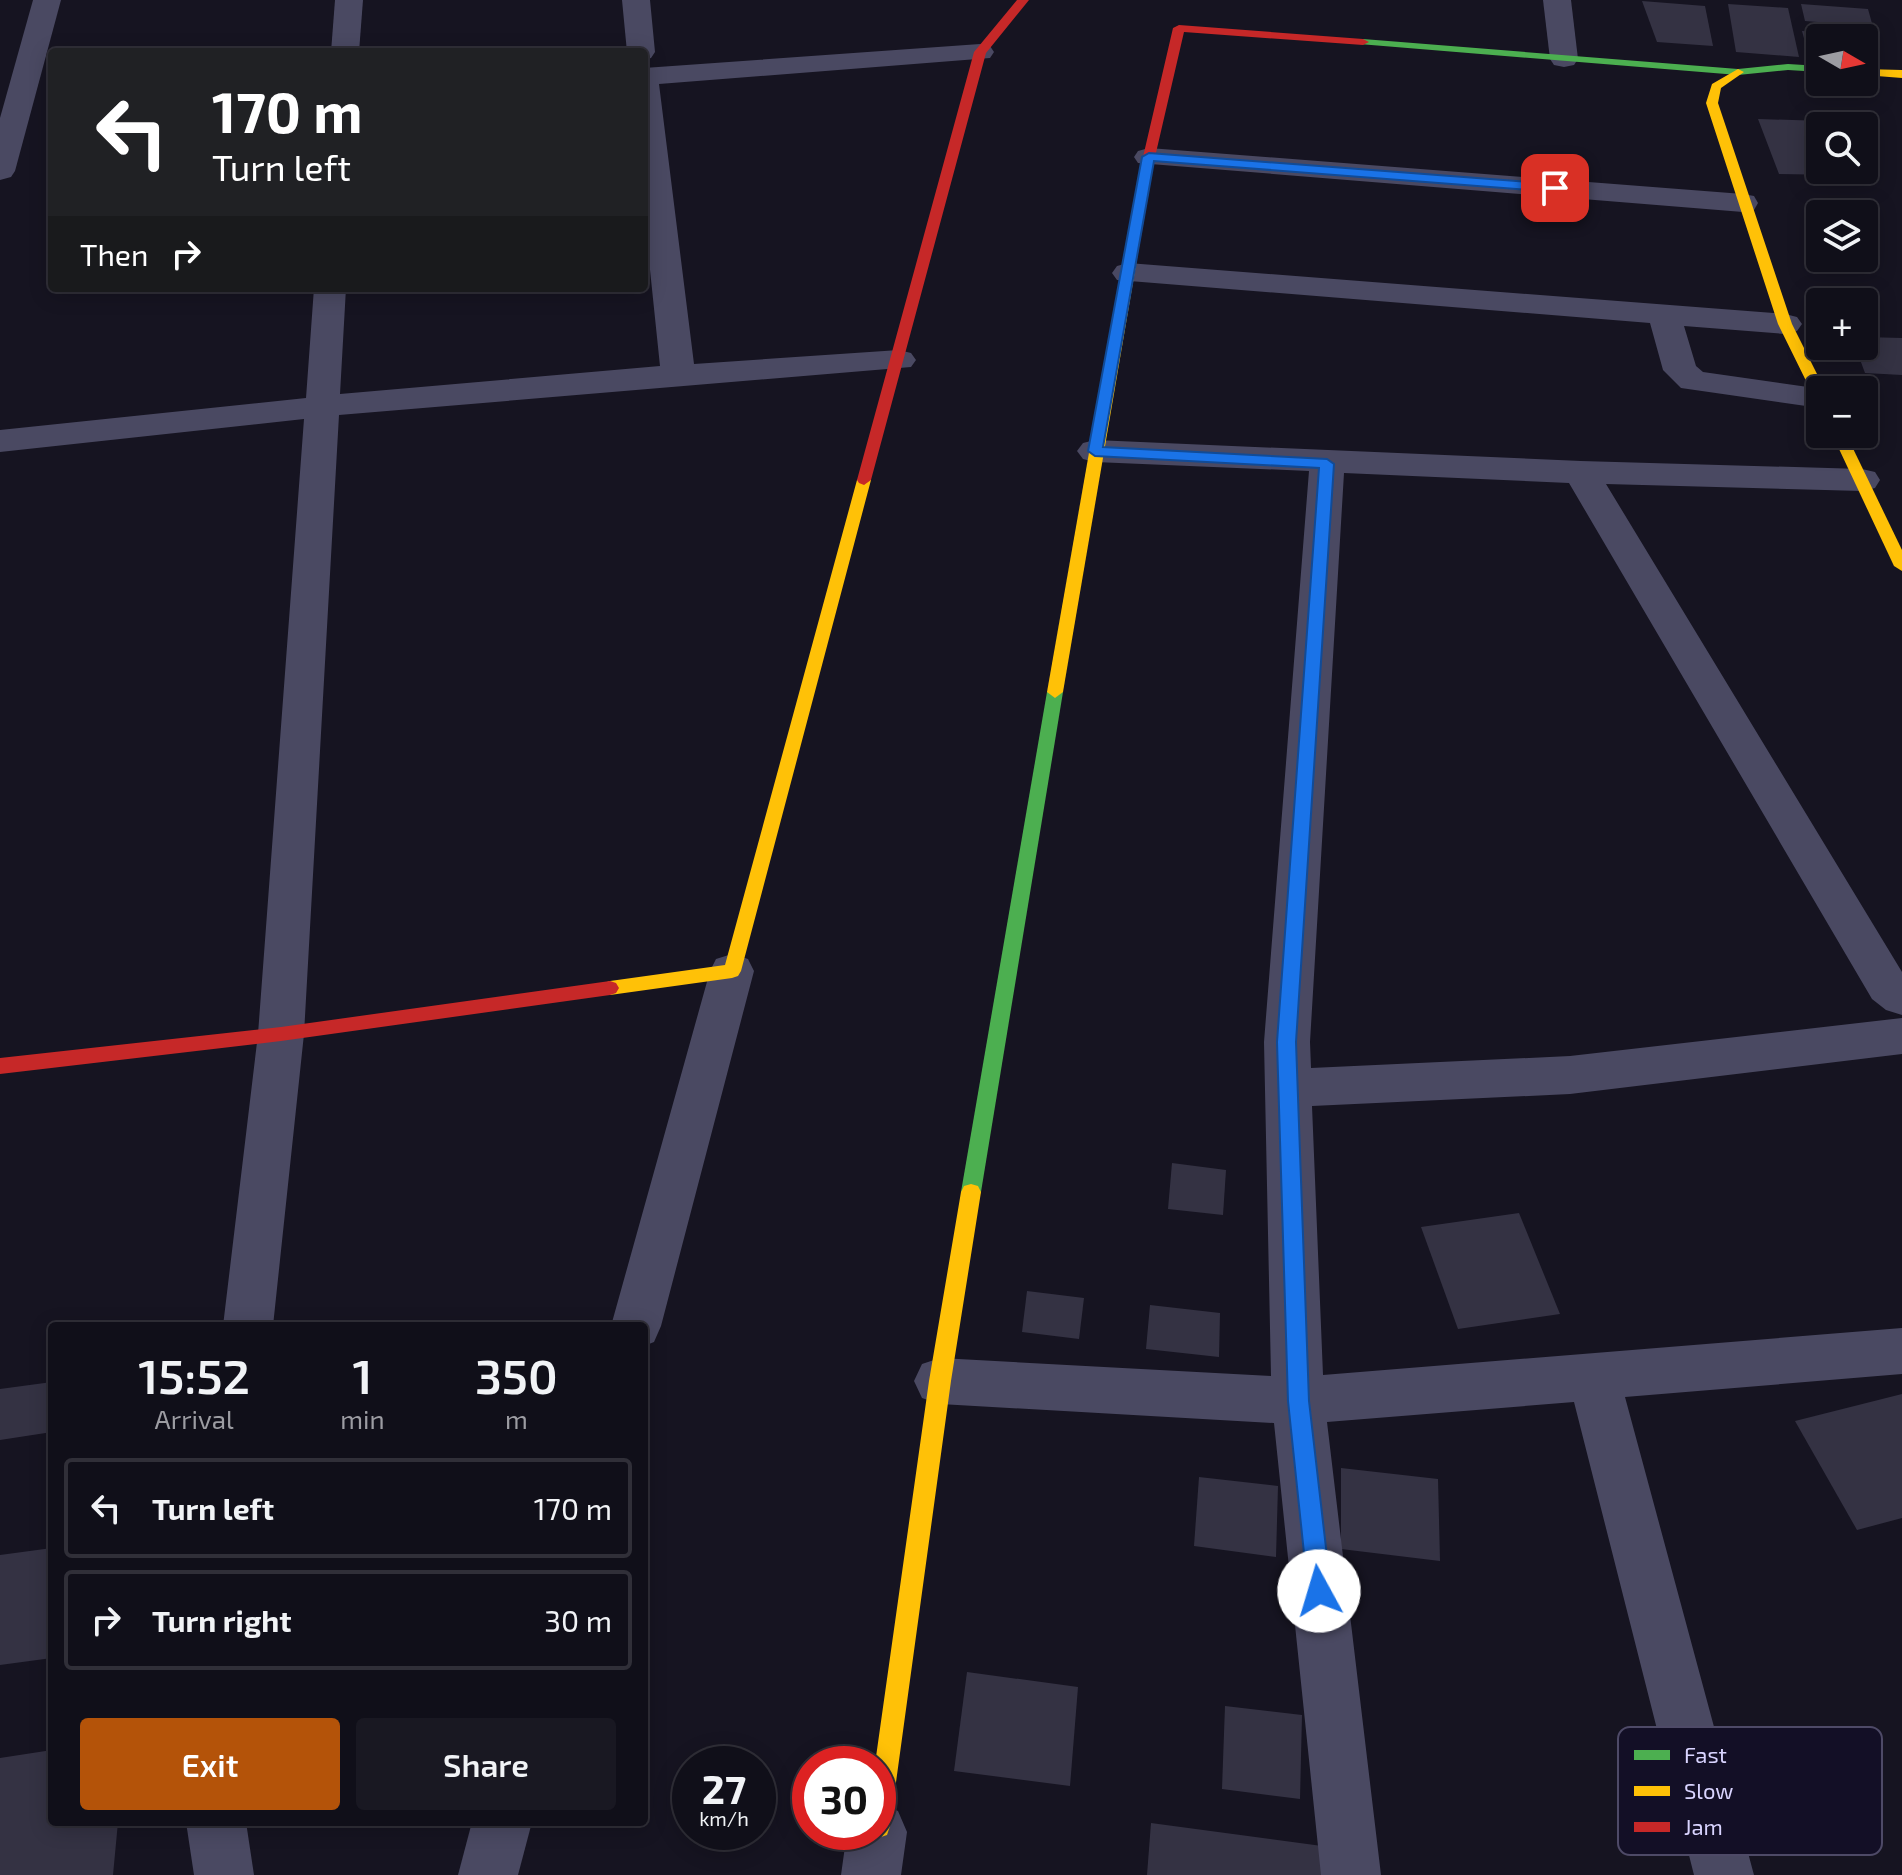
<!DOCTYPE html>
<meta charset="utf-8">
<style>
body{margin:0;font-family:"Exo 2",sans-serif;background:#191822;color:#f1f3f6;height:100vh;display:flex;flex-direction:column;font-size:30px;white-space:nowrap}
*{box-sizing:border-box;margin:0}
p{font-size:26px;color:#9c9ca2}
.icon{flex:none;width:44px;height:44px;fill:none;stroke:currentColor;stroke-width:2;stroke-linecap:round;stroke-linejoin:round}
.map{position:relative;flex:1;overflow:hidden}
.details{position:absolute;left:48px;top:1322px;width:600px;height:504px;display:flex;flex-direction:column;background:#100f19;border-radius:8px;box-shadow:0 4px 20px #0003,0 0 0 2px #302f38}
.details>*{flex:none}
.hud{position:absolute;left:48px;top:48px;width:600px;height:244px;border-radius:8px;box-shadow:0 4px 20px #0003,0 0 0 2px #302f38;background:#202124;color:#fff;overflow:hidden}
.needle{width:52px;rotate:99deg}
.buttons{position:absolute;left:1806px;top:24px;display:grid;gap:16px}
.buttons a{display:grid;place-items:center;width:72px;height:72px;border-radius:8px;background:#100f19;box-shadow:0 4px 20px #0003,0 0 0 2px #302f38;font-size:40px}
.speed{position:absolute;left:672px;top:1746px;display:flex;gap:16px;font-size:40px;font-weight:700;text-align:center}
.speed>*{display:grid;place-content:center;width:104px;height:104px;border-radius:50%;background:#100f19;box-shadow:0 4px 20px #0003,0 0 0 2px #302f38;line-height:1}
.speed small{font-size:20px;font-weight:400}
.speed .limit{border:12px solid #d22;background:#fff;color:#111}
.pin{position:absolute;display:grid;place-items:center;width:68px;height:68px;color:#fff;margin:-34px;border-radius:16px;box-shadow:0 4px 12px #0006}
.me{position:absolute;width:88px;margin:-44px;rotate:354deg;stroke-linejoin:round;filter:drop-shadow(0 0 6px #0008)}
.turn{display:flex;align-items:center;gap:28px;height:168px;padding:0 32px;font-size:36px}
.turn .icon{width:104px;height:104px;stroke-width:2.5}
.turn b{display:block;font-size:56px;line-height:68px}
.then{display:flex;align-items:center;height:76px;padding:0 32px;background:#0003;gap:16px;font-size:30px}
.eta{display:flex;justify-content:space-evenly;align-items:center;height:136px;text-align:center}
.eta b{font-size:48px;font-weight:600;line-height:56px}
.primary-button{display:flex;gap:16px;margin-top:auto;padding:16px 32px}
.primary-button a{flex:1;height:92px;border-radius:8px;background:#b45309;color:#fff;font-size:32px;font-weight:600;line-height:92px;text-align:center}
.primary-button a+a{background:#191822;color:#f1f3f6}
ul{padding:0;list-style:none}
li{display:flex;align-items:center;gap:24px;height:100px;margin:0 16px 12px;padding:0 16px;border:4px solid #302f38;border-radius:8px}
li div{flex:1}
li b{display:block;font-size:30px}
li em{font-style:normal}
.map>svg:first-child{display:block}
.building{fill:#343243}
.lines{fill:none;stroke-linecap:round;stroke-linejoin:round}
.street{fill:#4a4962;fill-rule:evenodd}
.fast{fill:#4caf50;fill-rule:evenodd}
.slow{fill:#ffc107;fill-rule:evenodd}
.jam{fill:#c62828;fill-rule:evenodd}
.route{fill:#1a73e8;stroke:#114b97;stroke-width:2}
.key{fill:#130f26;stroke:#4e4a67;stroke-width:2}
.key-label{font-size:22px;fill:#d9d4ff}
</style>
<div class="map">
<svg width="1902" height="1875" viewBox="0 0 1902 1875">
<rect width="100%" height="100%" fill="#161421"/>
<g class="building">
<path d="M1642 1 1705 6 1713 46 1657 42Z"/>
<path d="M1728 4 1788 8 1799 57 1736 52Z"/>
<path d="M1801 4 1868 9 1873 27 1856 26 1858 32H1870L1877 59 1864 58V38H1820V54L1808 53 1802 31 1833 33 1830 23 1805 21Z"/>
<path d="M1758 119 1823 121 1824 126H1820V170H1839L1840 175 1779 174Z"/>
<path d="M1864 337 1902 338V375L1865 373 1855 346H1864Z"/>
<path d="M1172 1163 1226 1170 1223 1215 1168 1209Z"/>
<path d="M1519 1213 1560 1314 1458 1329 1421 1227Z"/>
<path d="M1027 1291 1084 1298 1079 1339 1022 1332Z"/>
<path d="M1150 1305 1220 1313 1219 1357 1146 1349Z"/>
<path d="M52 1382V1432L0 1440V1389Z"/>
<path d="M1902 1394V1518L1857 1530 1795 1421Z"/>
<path d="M1341 1468 1438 1479 1440 1561 1341 1549Z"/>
<path d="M1199 1477 1278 1486 1276 1557 1194 1546Z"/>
<path d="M52 1548V1658L0 1665V1555Z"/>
<path d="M967 1672 1078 1687 1070 1786 954 1771Z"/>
<path d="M1225 1706 1302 1715 1300 1799 1222 1789Z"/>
<path d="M52 1750V1822H118L113 1875H0V1758Z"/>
<path d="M1151 1823 1322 1846 1321 1875H1147Z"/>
</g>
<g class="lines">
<g class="street">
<path d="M33 0H61L15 171 11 177 0 180V118Z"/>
<path d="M335 0H363L359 52H331Z"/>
<path d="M622 0H650L655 52 651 58 644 60V52H627Z"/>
<path d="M1543 0H1571L1578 59 1574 65 1564 67 1554 65 1550 59Z"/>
<path d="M980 44 990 46 994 52 990 58 659 84 694 364 899 350 911 353 916 360 911 367 339 415 304 1034 273 1326H223L258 1034 304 419 0 452V430L306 398 314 288H346L340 394 660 366 644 212V68Z"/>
<path d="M1149 148 1743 194 1754 196 1758 203 1754 210 1743 212 1138 163 1134 157 1138 151Z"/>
<path d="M1128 263 1785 314 1797 317 1802 324 1797 331 1785 334 1684 326 1696 366 1703 372 1829 390H1820V408L1681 388 1663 370 1650 323 1117 280 1112 273 1117 266Z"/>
<path d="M1095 440 1581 461 1862 469 1875 472 1880 480 1875 488 1862 491 1606 484 1902 972V1015L1886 1010 1872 999 1569 483 1344 473 1310 1042 1311 1068 1570 1056 1902 1018V1054L1570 1094 1312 1106 1323 1375 1902 1328V1374L1625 1397 1754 1875H1694L1574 1402 1327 1422 1381 1875H1321L1274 1423 940 1404 922 1398 914 1381 922 1364 940 1358 1271 1376 1264 1042 1309 471 1095 462 1083 459 1077 451 1083 443Z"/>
<path d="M732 954 748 959 754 971 661 1326 654 1342 644 1346V1326H611L710 971 716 959Z"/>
<path d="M878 1802 898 1811 907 1832 901 1875H841L847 1832H878Z"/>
<path d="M186 1822H246L254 1875H194Z"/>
<path d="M472 1822H532L518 1875H458Z"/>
</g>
<g class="fast">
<path d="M1363 39 1738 69 1788 64 1820 66V72L1788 70 1738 75 1359 44 1357 42Z"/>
<path d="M1055 686 1063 692 981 1192 978 1198 971 1200 964 1198 961 1192 1047 692Z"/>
</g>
<g class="slow">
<path d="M1738 69 1744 72 1721 88 1718 103 1792 324 1825 390H1820V399L1813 395 1778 324 1706 103 1712 84Z"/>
<path d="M1864 69 1902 70V78L1864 75Z"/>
<path d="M1130 255 1137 259 1063 692 1055 698 1047 692 1123 259Z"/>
<path d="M1832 434H1846L1902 550V571L1894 566Z"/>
<path d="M864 475 871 480 741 971 738 976 732 978 610 995 604 993 601 988 604 983 610 981 725 965 857 480Z"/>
<path d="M971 1184 978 1186 981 1192 951 1381 890 1826 887 1835 878 1838 868 1832H878V1764H875L929 1381 961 1192 964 1186Z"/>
</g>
<g class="jam">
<path d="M1017 0H1029L986 53 871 480 864 485 859 483 857 480 974 52Z"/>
<path d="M1179 25 1363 39 1369 42 1363 45 1184 32 1155 157 1137 259 1130 263 1123 259 1143 157 1173 28Z"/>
<path d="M610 981 616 983 619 988 616 993 610 995 281 1041 0 1074V1058L281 1027Z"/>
</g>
</g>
<path class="route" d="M1149 153 1555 184 1561 188 1555 192 1154 161 1103 447 1327 459 1334 464 1296 1042 1309 1401 1331 1591 1327 1599 1319 1602 1311 1599 1308 1591 1288 1401 1277 1042 1319 468 1095 456 1088 451 1142 157Z"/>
<rect x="1618" y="1727" width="264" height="128" rx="12" class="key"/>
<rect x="1634" y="1750" width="36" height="10" fill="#4caf50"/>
<rect x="1634" y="1786" width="36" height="10" fill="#ffc107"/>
<rect x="1634" y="1822" width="36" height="10" fill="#c62828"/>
<g class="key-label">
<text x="1684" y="1763">Fast</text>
<text x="1684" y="1799">Slow</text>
<text x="1684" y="1835">Jam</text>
</g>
</svg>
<div class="buttons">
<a><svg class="needle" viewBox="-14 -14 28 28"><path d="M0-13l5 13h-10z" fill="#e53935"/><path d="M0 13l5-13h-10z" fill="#9c9ca2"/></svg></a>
<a><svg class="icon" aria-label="search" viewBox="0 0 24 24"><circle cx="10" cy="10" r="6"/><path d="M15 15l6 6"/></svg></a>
<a><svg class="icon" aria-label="layers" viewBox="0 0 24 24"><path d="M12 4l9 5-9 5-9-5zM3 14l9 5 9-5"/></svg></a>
<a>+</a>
<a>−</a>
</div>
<div class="speed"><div>27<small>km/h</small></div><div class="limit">30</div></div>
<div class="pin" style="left:1555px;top:188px;background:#d93025"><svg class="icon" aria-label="arrive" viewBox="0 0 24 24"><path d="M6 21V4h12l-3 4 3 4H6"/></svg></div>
<svg class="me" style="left:1319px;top:1591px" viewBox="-20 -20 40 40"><circle r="19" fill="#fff"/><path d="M0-13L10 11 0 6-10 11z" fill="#1a73e8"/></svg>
<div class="hud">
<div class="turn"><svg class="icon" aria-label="left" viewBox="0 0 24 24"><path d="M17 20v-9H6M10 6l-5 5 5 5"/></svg><div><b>170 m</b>Turn left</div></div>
<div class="then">Then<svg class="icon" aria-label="right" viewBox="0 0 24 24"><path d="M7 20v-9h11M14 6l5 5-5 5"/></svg></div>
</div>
<section class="details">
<div class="eta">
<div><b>15:52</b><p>Arrival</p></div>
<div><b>1</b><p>min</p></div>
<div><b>350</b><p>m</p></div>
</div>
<ul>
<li><svg class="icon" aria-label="left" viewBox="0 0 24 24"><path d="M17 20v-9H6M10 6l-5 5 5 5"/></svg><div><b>Turn left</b></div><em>170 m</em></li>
<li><svg class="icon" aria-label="right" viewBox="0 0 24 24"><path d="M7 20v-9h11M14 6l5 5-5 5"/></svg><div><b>Turn right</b></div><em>30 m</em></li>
</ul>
<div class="primary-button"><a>Exit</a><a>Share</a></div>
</section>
</div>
